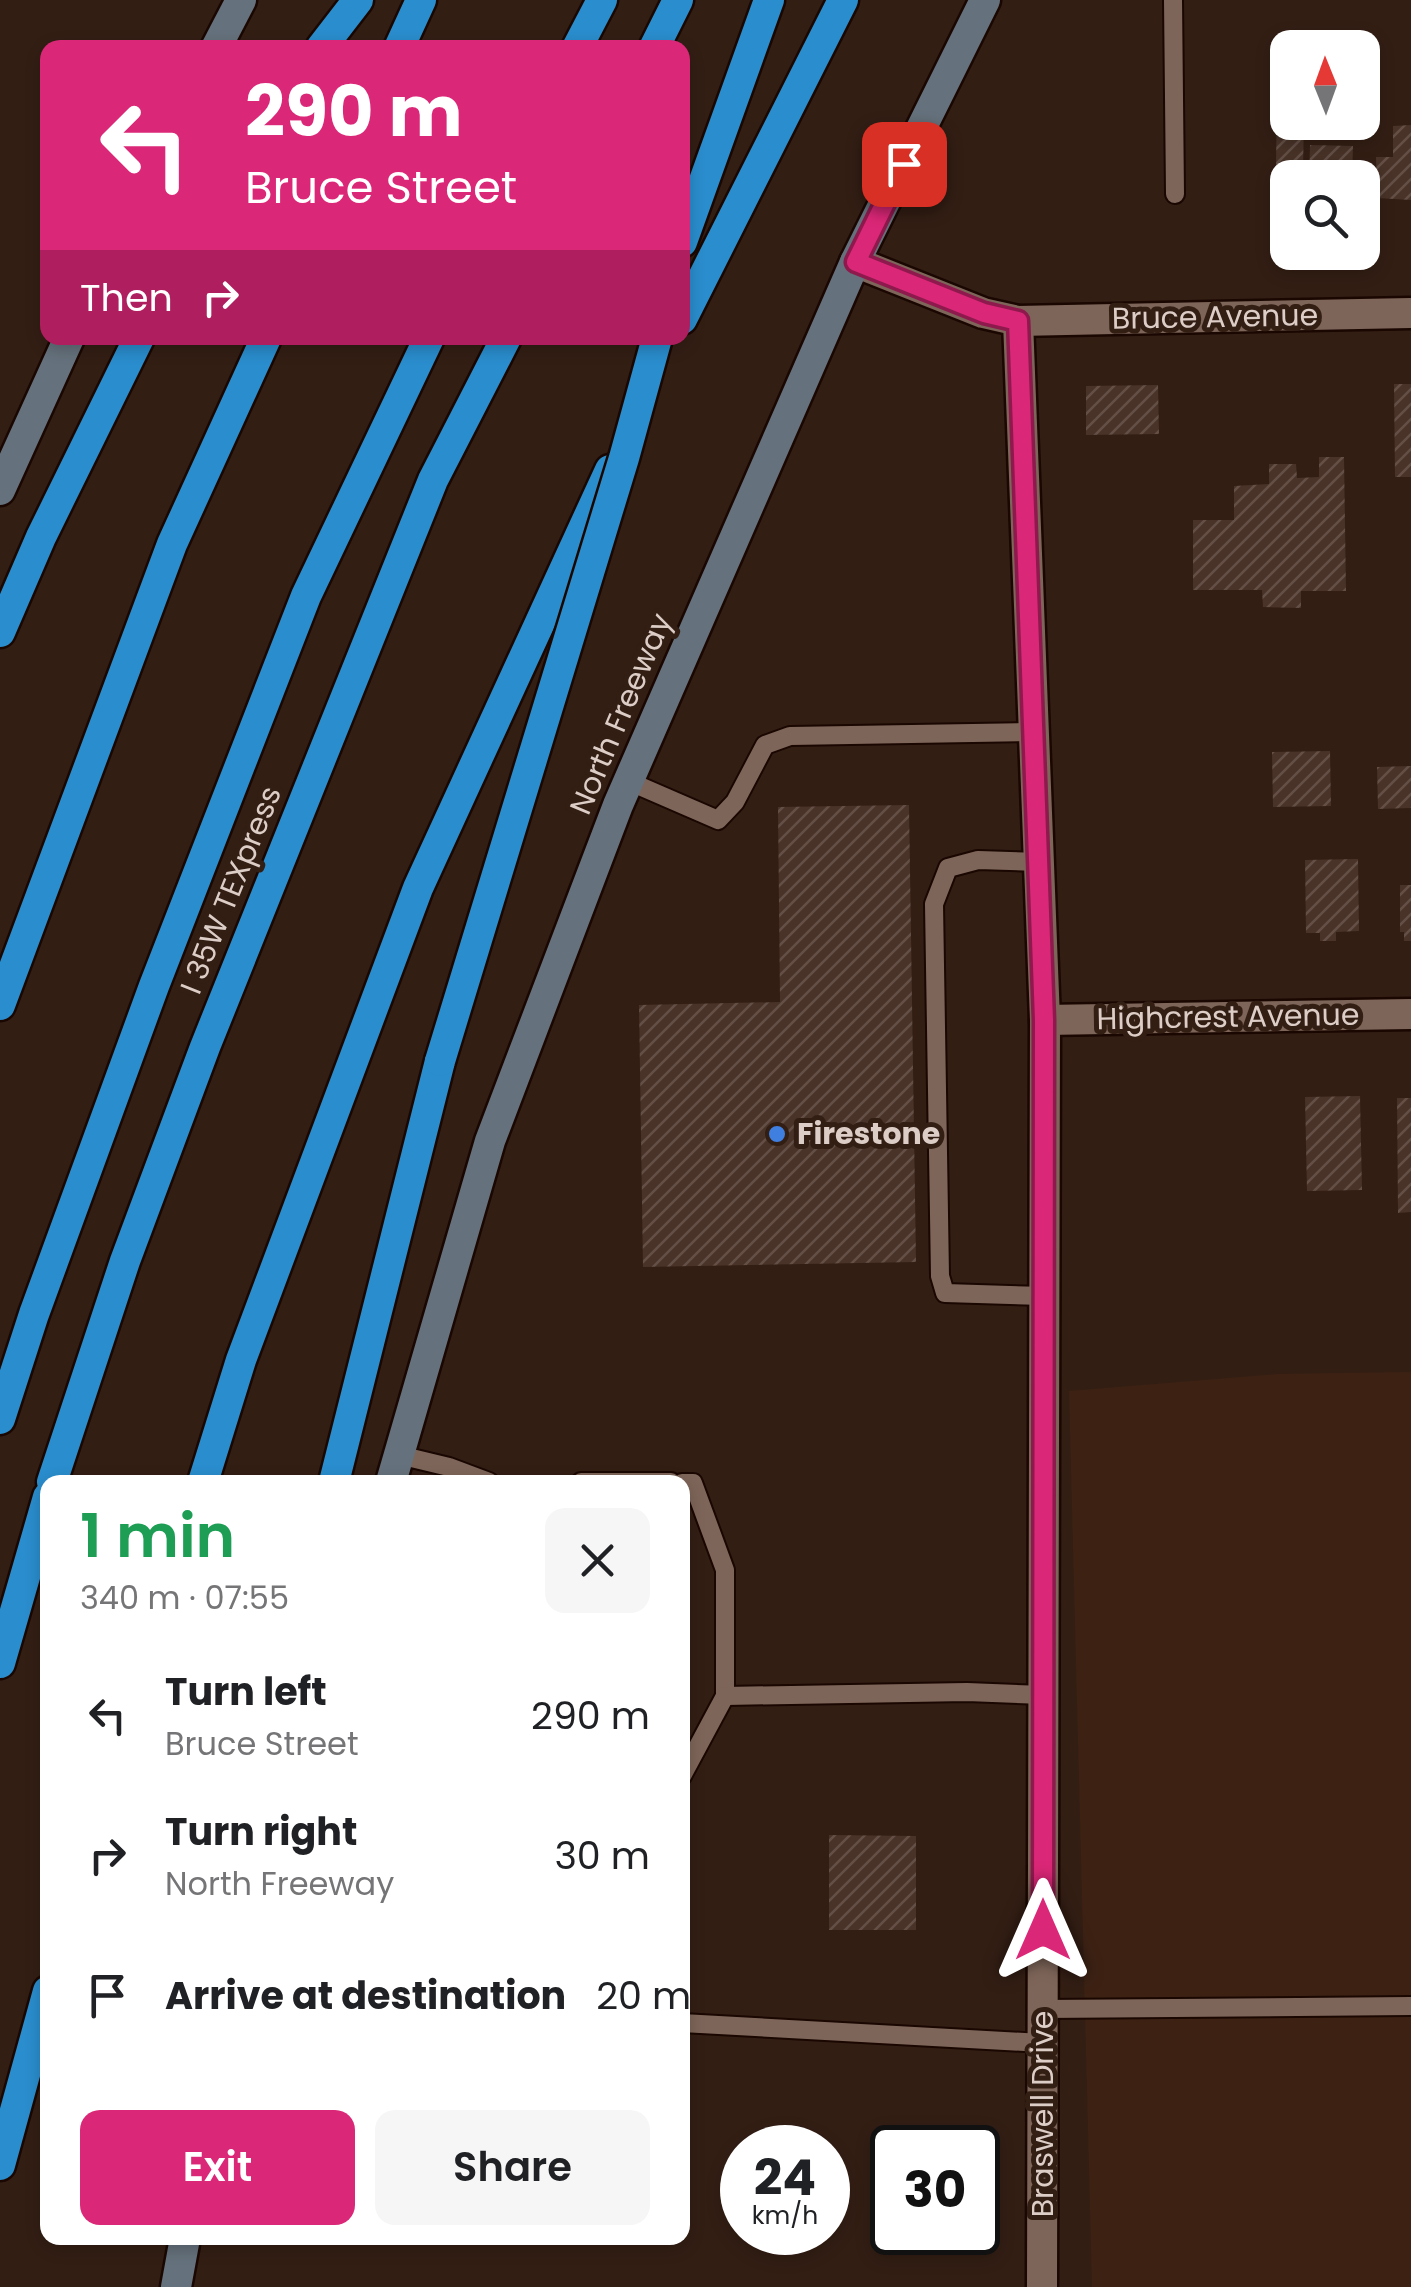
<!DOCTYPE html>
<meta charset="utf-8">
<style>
body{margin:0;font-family:Poppins,sans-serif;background:#f6f6f6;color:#202124;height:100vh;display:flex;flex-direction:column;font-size:38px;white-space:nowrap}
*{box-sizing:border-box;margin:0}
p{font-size:32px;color:#757577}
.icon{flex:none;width:55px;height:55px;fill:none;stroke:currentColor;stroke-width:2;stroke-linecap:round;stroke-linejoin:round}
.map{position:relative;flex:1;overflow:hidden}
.sheet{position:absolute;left:40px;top:1475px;width:650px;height:770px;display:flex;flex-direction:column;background:#fff;border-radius:20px;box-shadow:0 5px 15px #0003}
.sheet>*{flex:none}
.top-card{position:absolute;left:40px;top:40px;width:650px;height:305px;border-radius:20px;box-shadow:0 5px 15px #0003;background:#db2777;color:#fff;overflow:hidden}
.needle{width:65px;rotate:359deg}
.controls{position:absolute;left:1270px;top:30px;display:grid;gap:20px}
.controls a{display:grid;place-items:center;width:110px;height:110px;border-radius:20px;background:#fff;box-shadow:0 5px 15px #0003;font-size:50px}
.speed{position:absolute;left:720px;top:2125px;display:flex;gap:20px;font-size:50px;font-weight:700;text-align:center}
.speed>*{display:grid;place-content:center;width:130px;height:130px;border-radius:50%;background:#fff;box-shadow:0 5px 15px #0003;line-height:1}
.speed small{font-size:25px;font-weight:400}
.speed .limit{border:5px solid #111;border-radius:15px;background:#fff;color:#111}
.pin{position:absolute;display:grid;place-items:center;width:85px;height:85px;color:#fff;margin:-42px;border-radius:20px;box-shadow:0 5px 15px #0006}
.me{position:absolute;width:110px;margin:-55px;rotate:0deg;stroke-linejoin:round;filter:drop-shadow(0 0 8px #0008)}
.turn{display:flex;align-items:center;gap:35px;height:210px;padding:0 40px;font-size:45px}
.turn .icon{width:130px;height:130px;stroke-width:2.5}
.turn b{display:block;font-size:70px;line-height:85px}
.then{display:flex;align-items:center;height:95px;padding:0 40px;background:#0003;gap:20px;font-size:38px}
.round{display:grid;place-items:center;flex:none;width:105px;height:105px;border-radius:20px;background:#f6f6f6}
.summary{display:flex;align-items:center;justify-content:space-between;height:170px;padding:0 40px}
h1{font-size:60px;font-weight:600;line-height:75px;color:#1e9e55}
.button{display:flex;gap:20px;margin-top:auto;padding:20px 40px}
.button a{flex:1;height:115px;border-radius:20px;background:#db2777;color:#fff;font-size:40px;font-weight:600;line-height:115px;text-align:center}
.button a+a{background:#f6f6f6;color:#202124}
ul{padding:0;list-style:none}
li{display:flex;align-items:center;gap:30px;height:140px;padding:0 40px}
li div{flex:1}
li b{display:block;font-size:38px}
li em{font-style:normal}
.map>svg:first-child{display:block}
.built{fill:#3d2214}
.building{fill:url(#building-hatch)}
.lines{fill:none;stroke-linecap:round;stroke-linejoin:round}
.service-casing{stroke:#1a0701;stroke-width:22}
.minor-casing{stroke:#1a0701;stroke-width:35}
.secondary-casing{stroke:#1a0701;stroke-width:35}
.motorway-casing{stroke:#1a0701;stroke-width:35}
.service{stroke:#7e6559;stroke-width:18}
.minor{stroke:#7e6559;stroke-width:30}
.secondary{stroke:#65717c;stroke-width:30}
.motorway{stroke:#2a8dcd;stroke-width:30}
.motorway-bridge-casing{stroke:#1a0701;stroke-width:35;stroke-linecap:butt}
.motorway-bridge{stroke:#2a8dcd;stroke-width:30}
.route-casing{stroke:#8e194d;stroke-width:25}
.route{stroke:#db2777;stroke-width:18}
.shop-dot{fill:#3f7fe0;stroke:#331e14;stroke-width:4}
.labels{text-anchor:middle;stroke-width:10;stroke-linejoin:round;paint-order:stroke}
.street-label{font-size:30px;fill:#dccec7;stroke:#331e14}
.poi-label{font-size:30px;font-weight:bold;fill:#dccec7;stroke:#331e14;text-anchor:start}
</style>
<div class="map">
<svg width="1411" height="2287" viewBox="0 0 1411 2287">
<defs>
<pattern id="building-hatch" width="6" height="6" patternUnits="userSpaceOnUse" patternTransform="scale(2.5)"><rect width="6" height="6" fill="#493328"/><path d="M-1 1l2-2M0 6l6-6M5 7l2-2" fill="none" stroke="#634f46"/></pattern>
</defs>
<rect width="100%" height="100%" fill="#331e14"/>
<path class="built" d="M1411 1372V2287H1092L1069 1391 1278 1374Z"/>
<g class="building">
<path d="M1277 88H1288V122H1304L1303 168 1276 167Z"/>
<path d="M1411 125V200L1377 198 1376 157H1393V126Z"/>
<path d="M1310 145 1353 146 1352 178H1309Z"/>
<path d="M1394 384H1411V477H1395Z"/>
<path d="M1158 385 1159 434 1086 435V386Z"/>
<path d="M1319 457H1344L1346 591H1301V608L1263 607 1262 590H1193V520H1234V486L1269 484V464H1296L1297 478 1319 477Z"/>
<path d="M1330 751 1331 806 1273 807 1272 752Z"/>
<path d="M1411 766V808L1378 809 1377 767Z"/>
<path d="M909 805 916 1262 643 1267 639 1005 780 1002 778 807Z"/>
<path d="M1358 859 1359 931 1336 932V941H1320V933H1306L1305 860Z"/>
<path d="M1400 885H1411V941H1404V932H1400Z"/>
<path d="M1360 1096 1362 1190 1307 1191 1305 1097Z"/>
<path d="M1397 1098H1411V1212L1398 1213Z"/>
<path d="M829 1835 916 1836V1930H829Z"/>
</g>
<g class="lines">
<g class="service-casing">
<g id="service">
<path d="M1173 0 1175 194"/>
<path d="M628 781 718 820 735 802 765 745 790 736 1034 732"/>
<path d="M1039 862 978 860 948 868 934 904 940 1276 945 1293 1044 1296"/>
<path d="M399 1455 449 1467 489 1482"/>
<path d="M581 1482H671"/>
<path d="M682 1483H693L725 1570V1696L967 1692 1043 1695"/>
<path d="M682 1776 725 1696"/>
<path d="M1043 2009 1411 2006"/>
<path d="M682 2023 1042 2043"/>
</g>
</g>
<g class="minor-casing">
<g id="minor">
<path d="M855 262 983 313 1018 321 1411 313"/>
<path d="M1018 321 1045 1020 1042 2287"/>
<path d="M1045 1020 1411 1014"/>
</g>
</g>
<g class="secondary-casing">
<g id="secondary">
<path d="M216 48 241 0"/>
<path d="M0 490 69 338"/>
<path d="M391 1482 490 1141 618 805 855 262 985 0"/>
<path d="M176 2287 185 2238"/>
</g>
</g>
<g class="motorway-casing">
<g id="motorway">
<path d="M321 48 358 0"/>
<path d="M399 48 421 0"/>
<path d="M577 48 602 0"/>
<path d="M654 48 678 0"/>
<path d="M682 242 769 0"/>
<path d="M682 319 843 0"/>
<path d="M0 632 41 537 139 338"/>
<path d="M0 1005 172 544 266 338"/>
<path d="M0 1419 34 1314 154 986 306 596 429 338"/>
<path d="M52 1482 125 1261 205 1047 433 480 506 338"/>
<path d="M203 1482 241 1360 418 888 610 470"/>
<path d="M334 1482 440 1061"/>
<path d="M0 1663 48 1497"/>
<path d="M0 2165 48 1991"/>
</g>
</g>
<use href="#service" class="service"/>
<use href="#minor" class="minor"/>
<use href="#secondary" class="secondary"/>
<use href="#motorway" class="motorway"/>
<g class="motorway-bridge-casing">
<path id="motorway-bridge" d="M440 1061 624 458 657 338"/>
</g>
<use href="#motorway-bridge" class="motorway-bridge"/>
</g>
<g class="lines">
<g class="route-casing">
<path id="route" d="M904 164 856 262 984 313 1018 321 1044 1020 1043 1930"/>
</g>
<use href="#route" class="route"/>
</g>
<circle class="shop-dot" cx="777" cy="1134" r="10"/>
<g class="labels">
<g class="street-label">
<text transform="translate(1215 317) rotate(-1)" y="10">Bruce Avenue</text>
<text transform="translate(621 714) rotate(-67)" y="10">North Freeway</text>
<text transform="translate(231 890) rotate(-68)" y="10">I 35W TEXpress</text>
<text transform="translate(1228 1017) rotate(-1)" y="10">Highcrest Avenue</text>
<text transform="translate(1043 2114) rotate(-90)" y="10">Braswell Drive</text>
</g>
<g class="poi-label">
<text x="797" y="1144">Firestone</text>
</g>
</g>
</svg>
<div class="controls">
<a><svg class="needle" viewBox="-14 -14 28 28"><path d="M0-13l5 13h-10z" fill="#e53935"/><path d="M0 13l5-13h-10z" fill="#757577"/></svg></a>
<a><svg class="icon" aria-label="search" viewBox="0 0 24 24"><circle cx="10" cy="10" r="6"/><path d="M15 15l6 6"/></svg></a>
</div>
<div class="speed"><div>24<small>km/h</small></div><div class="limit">30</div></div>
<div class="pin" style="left:904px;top:164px;background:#d93025"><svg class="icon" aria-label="arrive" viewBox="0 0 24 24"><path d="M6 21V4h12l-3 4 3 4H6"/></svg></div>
<svg class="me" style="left:1043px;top:1930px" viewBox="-20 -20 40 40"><path d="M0-17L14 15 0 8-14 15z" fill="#db2777" stroke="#fff" stroke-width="4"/></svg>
<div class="top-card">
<div class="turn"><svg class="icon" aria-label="left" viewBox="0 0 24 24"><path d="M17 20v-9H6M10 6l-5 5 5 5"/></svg><div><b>290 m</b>Bruce Street</div></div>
<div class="then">Then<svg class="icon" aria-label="right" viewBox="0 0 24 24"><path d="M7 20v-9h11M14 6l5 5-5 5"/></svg></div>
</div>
<section class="sheet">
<div class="summary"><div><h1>1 min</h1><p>340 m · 07:55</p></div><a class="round"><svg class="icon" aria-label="close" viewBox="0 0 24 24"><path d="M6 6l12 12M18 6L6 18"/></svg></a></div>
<ul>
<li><svg class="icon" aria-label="left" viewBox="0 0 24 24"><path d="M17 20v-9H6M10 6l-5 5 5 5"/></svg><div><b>Turn left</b><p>Bruce Street</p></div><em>290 m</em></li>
<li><svg class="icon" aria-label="right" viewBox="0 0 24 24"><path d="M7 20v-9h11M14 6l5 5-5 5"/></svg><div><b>Turn right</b><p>North Freeway</p></div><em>30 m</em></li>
<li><svg class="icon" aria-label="arrive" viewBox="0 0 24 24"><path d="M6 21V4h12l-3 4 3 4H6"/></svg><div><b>Arrive at destination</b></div><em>20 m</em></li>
</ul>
<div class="button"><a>Exit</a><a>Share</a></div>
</section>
</div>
